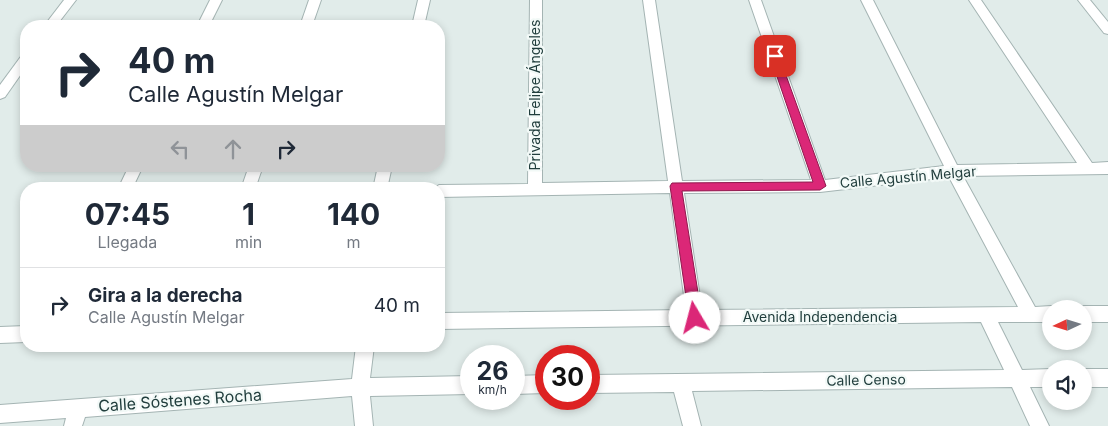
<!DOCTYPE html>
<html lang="es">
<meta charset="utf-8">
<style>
body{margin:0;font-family:Inter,sans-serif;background:#f2f2f3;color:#1f2937;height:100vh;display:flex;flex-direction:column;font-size:19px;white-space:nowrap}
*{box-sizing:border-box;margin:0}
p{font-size:16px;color:#747a83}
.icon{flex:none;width:28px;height:28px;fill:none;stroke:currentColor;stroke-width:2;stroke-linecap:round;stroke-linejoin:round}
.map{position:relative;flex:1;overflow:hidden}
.drawer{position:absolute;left:20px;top:182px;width:425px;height:170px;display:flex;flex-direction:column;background:#fff;border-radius:20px;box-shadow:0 2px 8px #0003}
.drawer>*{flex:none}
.banner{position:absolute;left:20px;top:20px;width:425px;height:152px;border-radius:20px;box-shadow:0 2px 8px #0003;background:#fff;color:#1f2937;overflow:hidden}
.needle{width:32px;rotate:266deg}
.buttons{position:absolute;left:1042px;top:300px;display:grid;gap:10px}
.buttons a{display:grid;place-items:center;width:50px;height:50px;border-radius:50%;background:#fff;box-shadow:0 2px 8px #0003;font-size:25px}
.speed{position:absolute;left:460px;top:345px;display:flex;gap:10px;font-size:25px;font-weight:700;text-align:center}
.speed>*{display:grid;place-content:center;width:65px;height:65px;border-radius:50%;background:#fff;box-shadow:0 2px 8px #0003;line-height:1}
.speed small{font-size:12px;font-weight:400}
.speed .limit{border:8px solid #d22;background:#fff;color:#111}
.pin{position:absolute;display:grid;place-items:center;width:42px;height:42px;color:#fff;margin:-21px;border-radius:10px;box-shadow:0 2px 8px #0006}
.me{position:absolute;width:55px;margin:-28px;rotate:352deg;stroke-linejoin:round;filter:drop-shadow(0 0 4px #0008)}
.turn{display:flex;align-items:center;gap:18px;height:105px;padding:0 25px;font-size:22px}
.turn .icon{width:65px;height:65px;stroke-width:2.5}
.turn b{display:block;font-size:35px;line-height:42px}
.lanes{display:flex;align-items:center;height:48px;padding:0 25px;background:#0003;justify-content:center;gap:25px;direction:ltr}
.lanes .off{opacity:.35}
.eta{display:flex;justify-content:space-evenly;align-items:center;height:85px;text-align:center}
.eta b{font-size:30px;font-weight:700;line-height:35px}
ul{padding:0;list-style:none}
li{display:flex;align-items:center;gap:15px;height:75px;padding:0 25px;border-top:1px solid #e0e1e3}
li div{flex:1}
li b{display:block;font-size:19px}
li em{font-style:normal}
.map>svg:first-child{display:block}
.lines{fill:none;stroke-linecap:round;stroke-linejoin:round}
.minor-casing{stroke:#a4b4b3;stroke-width:2}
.minor{fill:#fff;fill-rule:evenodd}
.route{fill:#db2777;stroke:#8e194d}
.labels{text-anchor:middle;stroke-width:4.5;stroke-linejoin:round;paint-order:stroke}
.street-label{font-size:14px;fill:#213e3d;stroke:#f2f9f7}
.near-street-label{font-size:16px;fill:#213e3d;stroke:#f2f9f7}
</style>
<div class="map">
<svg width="1108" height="426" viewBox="0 0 1108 426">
<rect width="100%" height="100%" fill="#e1ecea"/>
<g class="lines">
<g class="minor-casing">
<g id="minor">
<path d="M64 0H76L56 26H44Z"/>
<path d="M210 0H222L209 26H197Z"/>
<path d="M309 0H321L312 26H300Z"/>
<path d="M418 0H430L424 26H412Z"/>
<path d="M530 0H542V183L668 181 643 0H655L682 181 811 180 749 0H761L825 180 944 166 861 0H873L957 165 1077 163 969 0H981L1092 163 1108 162V174L963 176 1035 307 1051 306 1057 309H1051V322H998L1022 370 1051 369V387H1030L1049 426H1030L1012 387 692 391 701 426H683L674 392 589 393V375L1004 370 981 322 439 329V313L686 310 670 193 439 197V189H433L439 185 528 184ZM949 177 1018 307 702 310 684 193 820 192Z"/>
<path d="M1078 0H1090L1108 22V34L1104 33Z"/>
<path d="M26 54V67L5 97 0 99V85L22 55Z"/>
<path d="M129 166H143L132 189H118Z"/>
<path d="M249 166H263L255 189H241Z"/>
<path d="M378 166H392L387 189H373Z"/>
<path d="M1084 306H1108V322H1084V309H1078Z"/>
<path d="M26 326V342L0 343V327Z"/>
<path d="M356 346H374L370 378 471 376V394L370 396 373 426H355L352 396 85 417 82 426H64L66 418 0 423V405L352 379Z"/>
<rect x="1084" y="369" width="24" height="18"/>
<path d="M546 375V393L514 394V376Z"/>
</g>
</g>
<use href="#minor" class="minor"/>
</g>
<path class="route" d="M775 53 779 56 826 186 820 190 682 191 702 318 700 322 695 323 691 322 689 318 670 186 672 183 813 182 770 56Z"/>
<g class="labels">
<g class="street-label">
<text transform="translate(535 95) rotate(-90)" y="5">Privada Felipe Ángeles</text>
<text transform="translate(908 177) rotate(-5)" y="5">Calle Agustín Melgar</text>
<text x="820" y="322">Avenida Independencia</text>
<text transform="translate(866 380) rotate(-1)" y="5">Calle Censo</text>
</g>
<g class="near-street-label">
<text transform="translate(180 400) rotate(-4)" y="6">Calle Sóstenes Rocha</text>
</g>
</g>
</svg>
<div class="buttons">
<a><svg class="needle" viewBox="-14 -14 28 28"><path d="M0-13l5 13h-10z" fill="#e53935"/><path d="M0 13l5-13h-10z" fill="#747a83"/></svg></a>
<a><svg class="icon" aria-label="sound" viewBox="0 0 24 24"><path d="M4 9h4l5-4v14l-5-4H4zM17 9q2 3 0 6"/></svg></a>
</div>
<div class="speed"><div>26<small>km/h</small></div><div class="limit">30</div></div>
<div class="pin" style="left:775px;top:56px;background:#d93025"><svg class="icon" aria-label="arrive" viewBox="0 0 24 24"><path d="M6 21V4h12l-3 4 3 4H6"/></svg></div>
<svg class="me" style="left:695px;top:318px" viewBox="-20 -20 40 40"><circle r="19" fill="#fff"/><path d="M0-13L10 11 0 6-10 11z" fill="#db2777"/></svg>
<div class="banner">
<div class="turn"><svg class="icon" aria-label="right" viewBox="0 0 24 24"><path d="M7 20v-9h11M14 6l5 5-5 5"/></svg><div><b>40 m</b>Calle Agustín Melgar</div></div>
<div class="lanes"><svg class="icon off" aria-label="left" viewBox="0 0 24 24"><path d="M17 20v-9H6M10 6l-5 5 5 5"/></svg><svg class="icon off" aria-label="ahead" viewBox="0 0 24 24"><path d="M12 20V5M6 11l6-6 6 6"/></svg><svg class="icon" aria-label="right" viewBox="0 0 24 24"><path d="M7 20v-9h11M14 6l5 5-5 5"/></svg></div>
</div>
<section class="drawer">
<div class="eta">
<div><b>07:45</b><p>Llegada</p></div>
<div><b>1</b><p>min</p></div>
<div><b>140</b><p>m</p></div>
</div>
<ul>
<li><svg class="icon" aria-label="right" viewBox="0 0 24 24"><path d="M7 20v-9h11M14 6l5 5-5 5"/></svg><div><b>Gira a la derecha</b><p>Calle Agustín Melgar</p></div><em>40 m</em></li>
</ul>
</section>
</div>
